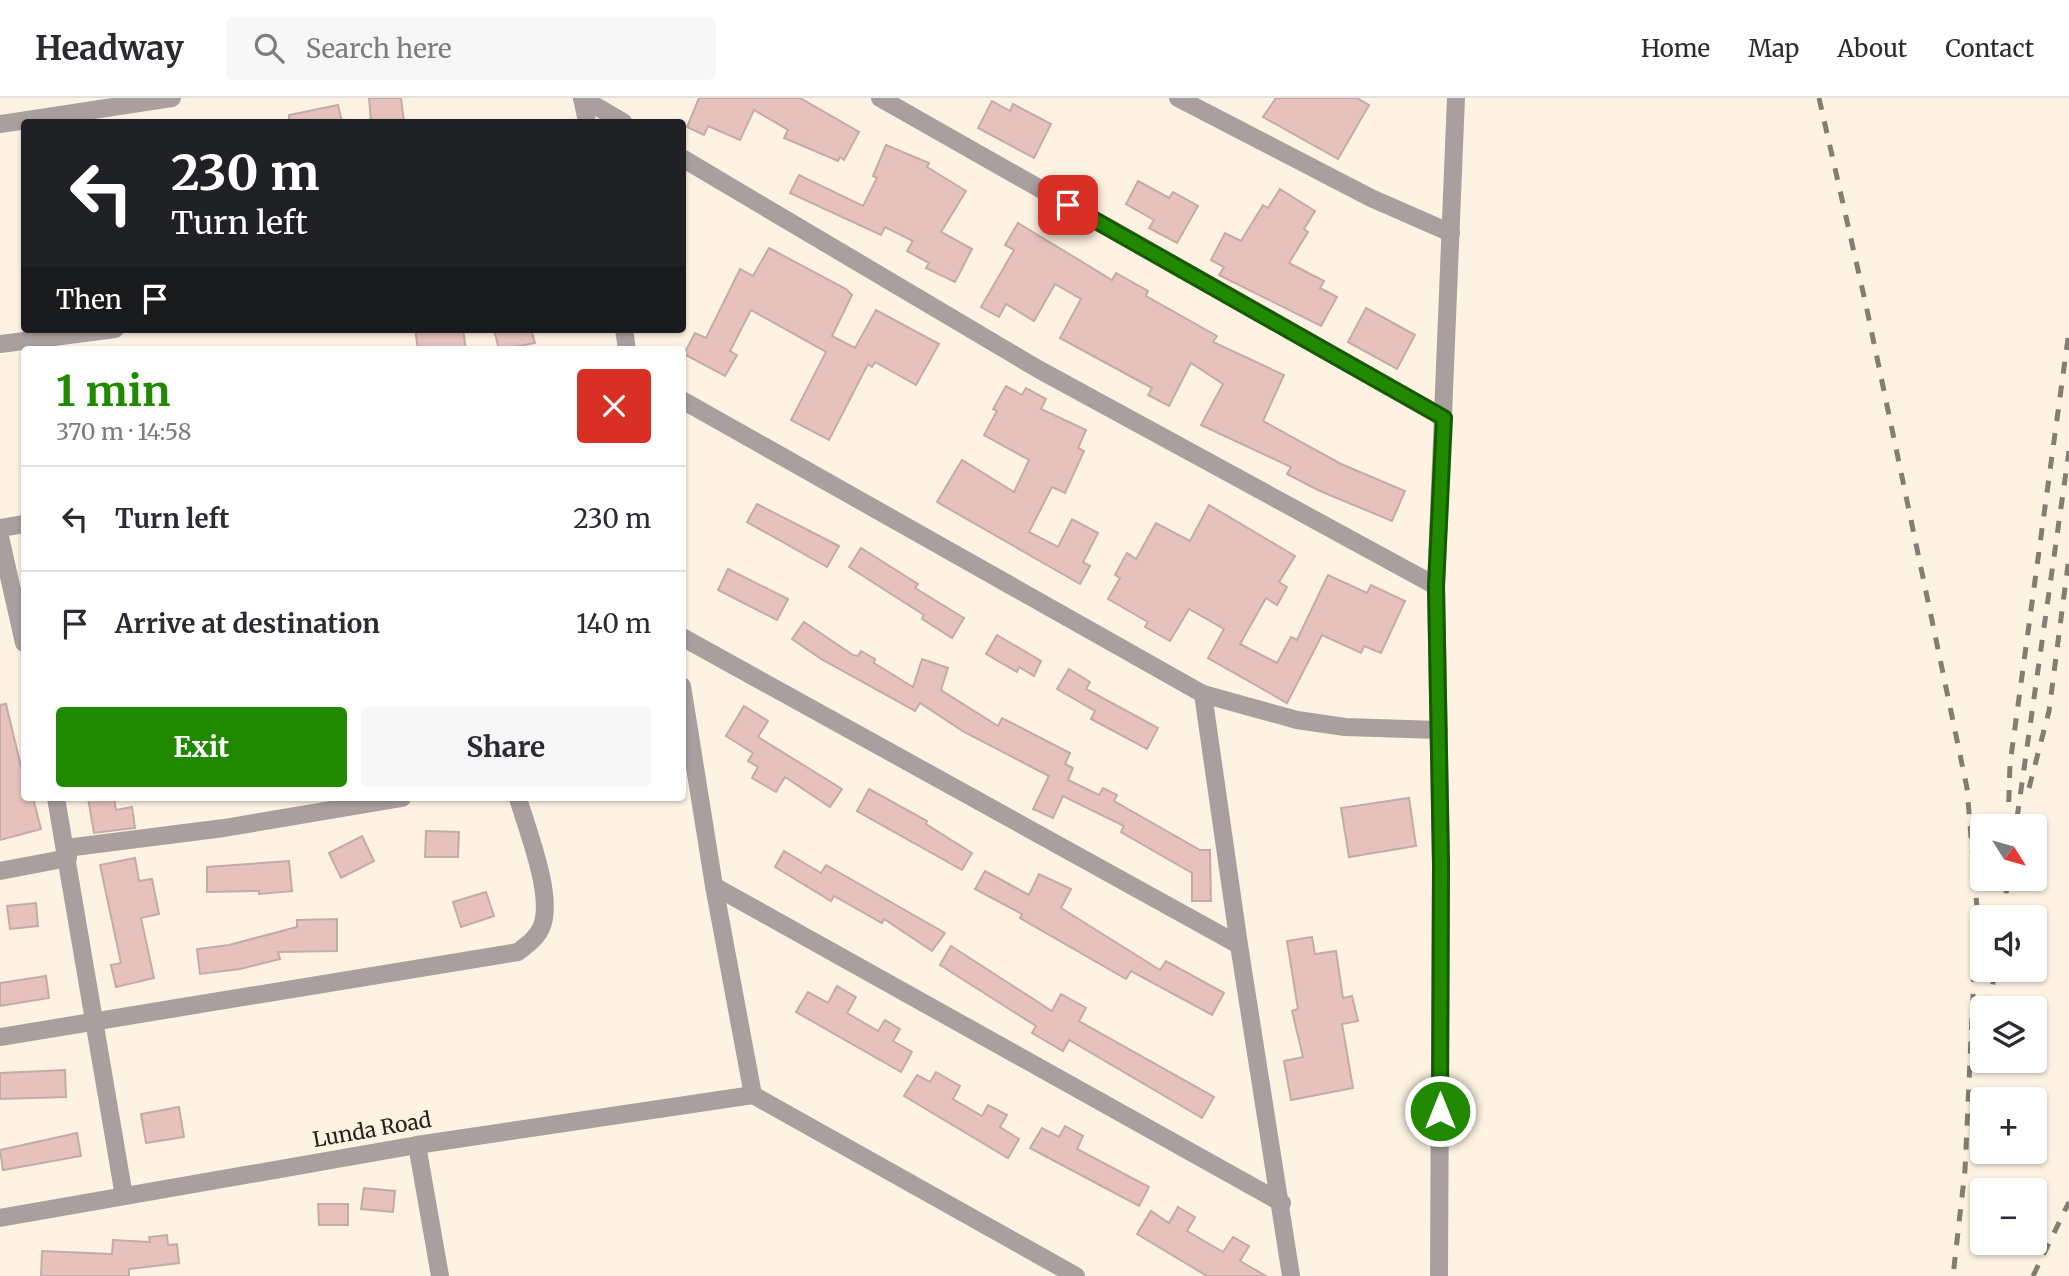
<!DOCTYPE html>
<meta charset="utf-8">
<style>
body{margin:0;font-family:Merriweather,serif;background:#f7f7f7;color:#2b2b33;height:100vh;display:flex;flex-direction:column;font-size:26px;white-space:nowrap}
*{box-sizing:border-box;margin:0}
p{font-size:23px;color:#7c7c81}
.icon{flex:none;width:38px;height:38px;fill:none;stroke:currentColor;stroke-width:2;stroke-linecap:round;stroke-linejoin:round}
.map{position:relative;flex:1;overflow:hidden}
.sheet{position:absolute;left:21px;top:248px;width:665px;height:455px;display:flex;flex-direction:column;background:#fff;border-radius:7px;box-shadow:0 2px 5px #0004}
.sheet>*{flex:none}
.guide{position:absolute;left:21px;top:21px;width:665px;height:214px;border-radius:7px;box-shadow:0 2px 5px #0004;background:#202124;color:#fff;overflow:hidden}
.needle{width:46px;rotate:127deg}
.controls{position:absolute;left:1970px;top:716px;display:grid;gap:14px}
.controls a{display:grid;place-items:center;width:77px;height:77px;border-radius:7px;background:#fff;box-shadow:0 2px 5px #0004;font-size:35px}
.pin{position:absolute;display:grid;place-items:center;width:60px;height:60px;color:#fff;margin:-30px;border-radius:14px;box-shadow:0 4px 10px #0006}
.me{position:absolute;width:77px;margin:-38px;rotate:0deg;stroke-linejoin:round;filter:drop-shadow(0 0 5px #0008)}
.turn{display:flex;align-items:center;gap:24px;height:147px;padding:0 35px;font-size:32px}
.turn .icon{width:91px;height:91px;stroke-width:2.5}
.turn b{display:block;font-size:49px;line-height:60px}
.then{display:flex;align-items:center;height:66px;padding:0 35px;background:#0003;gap:14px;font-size:26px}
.round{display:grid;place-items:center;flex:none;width:74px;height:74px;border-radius:7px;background:#f7f7f7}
.head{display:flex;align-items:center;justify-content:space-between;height:119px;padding:0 35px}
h1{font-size:42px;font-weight:700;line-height:52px;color:#208900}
.primary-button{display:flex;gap:14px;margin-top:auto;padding:14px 35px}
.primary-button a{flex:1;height:80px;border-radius:7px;background:#208900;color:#fff;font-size:28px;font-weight:700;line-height:80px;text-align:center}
.primary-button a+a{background:#f7f7f7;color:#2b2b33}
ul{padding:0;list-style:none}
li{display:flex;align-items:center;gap:21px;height:105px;padding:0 35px;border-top:2px solid #e1e1e2}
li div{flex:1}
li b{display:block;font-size:26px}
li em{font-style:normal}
header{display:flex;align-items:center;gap:42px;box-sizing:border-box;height:98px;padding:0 35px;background:#fff;border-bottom:2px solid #e1e1e2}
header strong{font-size:33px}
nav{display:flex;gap:38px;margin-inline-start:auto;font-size:24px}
.search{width:490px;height:63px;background:#f7f7f7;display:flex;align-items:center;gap:18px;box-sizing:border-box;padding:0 24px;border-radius:7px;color:#7c7c81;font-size:26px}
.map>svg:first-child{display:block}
.building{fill:#e7c1bc;stroke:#c4aba8;stroke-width:2}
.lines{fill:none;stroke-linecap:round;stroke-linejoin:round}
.minor{stroke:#aa9f9f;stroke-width:18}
.rail{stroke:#857d72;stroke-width:5;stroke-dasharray:12 12;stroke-linecap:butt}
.route-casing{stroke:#155900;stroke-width:18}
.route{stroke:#208900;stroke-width:12}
.labels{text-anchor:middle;stroke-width:6;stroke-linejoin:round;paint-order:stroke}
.street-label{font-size:21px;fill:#27211a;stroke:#fef2e3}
</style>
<header>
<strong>Headway</strong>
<div class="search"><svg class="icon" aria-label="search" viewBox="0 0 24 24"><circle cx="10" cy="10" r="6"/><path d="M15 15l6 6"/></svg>Search here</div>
<nav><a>Home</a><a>Map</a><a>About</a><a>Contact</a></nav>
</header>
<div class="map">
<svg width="2069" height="1178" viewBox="0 0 2069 1178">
<rect width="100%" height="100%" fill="#fef2e3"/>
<g class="building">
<path d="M369 0H401L404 24H371Z"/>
<path d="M699 0H800L859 34 844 62 840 59 838 63 784 40 788 32 754 12 740 42 708 28 704 37 687 29Z"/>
<path d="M1276 0H1357L1369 7 1338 61 1263 19Z"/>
<path d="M992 3 1010 13 1013 6 1051 26 1034 60 978 30Z"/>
<path d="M338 7 342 24H289V17Z"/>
<path d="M886 47 929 65 927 69 966 93 941 134 972 151 955 184 926 170 929 165 907 153 913 143 885 129 881 137 790 95 799 77 863 108 877 80 873 78Z"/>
<path d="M1138 83 1169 100 1173 94 1198 108 1177 145 1149 130 1154 122 1126 106Z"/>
<path d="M1280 91 1315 113 1304 131 1308 134 1289 165 1324 183 1320 190 1337 199 1321 228 1219 177 1224 169 1211 162 1225 135 1241 143 1263 107 1268 110Z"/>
<path d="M1018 125 1112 182 1116 175 1148 193 1146 198 1217 238 1213 244 1284 277 1263 323 1341 366 1405 393 1392 423 1320 393 1287 376 1291 369 1201 327 1223 286 1191 265 1169 308 1148 297 1152 290 1060 240 1081 201 1055 186 1034 223 1006 206 999 219 981 209 1014 152 1005 147Z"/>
<path d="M769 150 846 191 852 197 832 238 855 250 876 212 939 246 916 287 875 264 872 269 868 266 829 342 791 322 826 254 751 212 730 253 737 257 725 278 684 256 695 235 706 240 740 171 753 178Z"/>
<path d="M1366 210 1415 237 1397 271 1348 244Z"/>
<path d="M415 231H463L466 252H418Z"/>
<path d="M494 231H531L535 245 499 252Z"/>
<path d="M1006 288 1022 297 1026 290 1046 301 1041 311 1086 332 1078 350 1084 353 1065 395 1052 389 1029 434 1058 449 1072 421 1098 435 1083 464 1090 468 1080 486 937 404 962 362 1014 394 1029 362 984 337 997 313 993 311Z"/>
<path d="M757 406 839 448 827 469 747 424Z"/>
<path d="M1209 407 1295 458 1279 484 1287 489 1277 507 1266 500 1240 546 1277 565 1291 539 1297 542 1328 477 1367 495 1371 487 1405 503 1381 555 1364 548 1361 555 1322 537 1287 605 1208 560 1224 531 1189 511 1170 543 1145 529 1148 524 1108 501 1120 480 1115 477 1127 455 1136 461 1156 425 1190 443Z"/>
<path d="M861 450 918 486 915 490 964 520 952 540 922 521 924 517 849 469Z"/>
<path d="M728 471 788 501 777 522 718 492Z"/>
<path d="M804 524 853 557 858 558 861 553 875 561 874 565 913 589 922 561 948 570 941 592 998 628 1002 620 1070 655 1065 666 1073 670 1068 682 1099 697 1103 690 1117 697 1114 703 1200 752H1210L1211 803H1192V775L1121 734 1124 728 1063 698 1053 720 1033 711 1049 678 964 634 920 605 915 613 821 561 792 541Z"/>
<path d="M997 537 1041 563 1034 578 1019 569 1017 574 986 556Z"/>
<path d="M1069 571 1090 584 1086 591 1158 630 1147 651 1091 621 1095 613 1057 591Z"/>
<path d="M6 606 24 681V700H33L41 731 0 742V607Z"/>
<path d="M744 608 768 623 758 639 842 691 830 709 785 679 776 694 752 680 758 669 748 663 753 655 726 638Z"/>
<path d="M869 691 927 723 926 726 972 755 962 772 857 713Z"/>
<path d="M88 700H114L116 712 132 709 135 730 94 735Z"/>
<path d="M1409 700 1416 748 1349 759 1341 710Z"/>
<path d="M426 733 459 734 458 759H425Z"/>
<path d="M362 738 374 763 341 780 329 755Z"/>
<path d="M784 753 821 775 826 767 945 835 932 853 884 821 882 825 834 798 831 803 775 769Z"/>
<path d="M135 760 139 783 152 781 159 816 141 820 154 880 116 889 111 867 121 865 100 767Z"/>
<path d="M289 763 292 793 259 796V793L207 794V769Z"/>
<path d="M985 773 1029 797 1039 776 1071 791 1061 810 1160 872 1166 863 1224 895 1212 917 1131 873 1126 881 1020 820 1022 816 975 791Z"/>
<path d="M486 794 494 818 461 829 453 804Z"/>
<path d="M36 805 38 828 10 831 7 808Z"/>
<path d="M337 821V853L278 854 280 861 240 871 200 876 197 851 229 847 297 829V822Z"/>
<path d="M1312 839 1315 856 1336 853 1343 900 1352 898 1358 923 1342 926 1353 990 1291 1002 1284 963 1303 959 1292 913 1298 911 1287 843Z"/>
<path d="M951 848 1052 913 1061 896 1086 910 1079 923 1214 999 1202 1020 1069 942 1063 953 1032 935 1036 928 940 867Z"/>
<path d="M46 878 49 900 0 908V885Z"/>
<path d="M837 888 856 899 847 915 878 933 885 922 900 931 893 943 912 954 901 974 796 914 808 894 828 905Z"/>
<path d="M65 972 66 999 0 1001V975Z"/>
<path d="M936 974 960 988 953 1001 982 1018 988 1007 1007 1017 1000 1029 1019 1041 1008 1060 904 998 917 977 930 984Z"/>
<path d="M179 1009 184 1039 146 1045 141 1016Z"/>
<path d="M1065 1028 1083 1038 1077 1051 1149 1089 1139 1108 1030 1050 1042 1030 1059 1039Z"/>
<path d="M77 1035 81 1058 3 1072 0 1052Z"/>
<path d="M364 1090 395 1093 393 1114 361 1111Z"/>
<path d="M318 1106H348V1127H319Z"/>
<path d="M1178 1109 1195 1119 1187 1133 1223 1154 1233 1139 1249 1148 1240 1163 1266 1178H1207L1137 1136 1151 1113 1169 1125Z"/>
<path d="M167 1137 168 1147 177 1146 179 1165 129 1171V1178H41L42 1153 112 1156 113 1142 150 1144 149 1139Z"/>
</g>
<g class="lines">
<g class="minor">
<path d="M582 0 623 24"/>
<path d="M582 0 587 24"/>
<path d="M880 0 1444 320"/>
<path d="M1178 0 1371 100 1451 135"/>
<path d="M0 26 172 0"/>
<path d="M682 60 1038 271 1436 488"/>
<path d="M624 231 627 252"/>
<path d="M0 246 115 231"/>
<path d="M682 302 1203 596 1239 847 682 539"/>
<path d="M0 430 24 426"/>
<path d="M0 439 24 545"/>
<path d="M682 588 714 788 753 997"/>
<path d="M1203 596 1297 622 1345 629 1439 632"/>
<path d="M56 700 124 1098"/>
<path d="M66 750 224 730 402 700"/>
<path d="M0 773 68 760"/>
<path d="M714 788 1282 1105"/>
<path d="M1239 847 1291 1178"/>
<path d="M0 939 518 854C527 847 536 841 541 830 555 800 527 732 518 700"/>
<path d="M753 997 1076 1178"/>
<path d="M417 1047 440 1178"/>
<path d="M0 1120 417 1047 753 997"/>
<path d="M1439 1178 1441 766 1436 488 1456 0"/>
</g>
<g class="rail">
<path d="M1819 0 1866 207 1967 690 1977 810 1965 1072 1953 1178"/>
<path d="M2029 690 2049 613 2069 459"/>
<path d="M2017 720 2069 353"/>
<path d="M2008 728 2010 666 2069 233"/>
<path d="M2003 819 2008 780"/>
<path d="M1989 910 1995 872"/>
<path d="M2033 1178 2069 1104"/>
</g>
</g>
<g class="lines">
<g class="route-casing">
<path id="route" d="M1068 107 1444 320 1436 488 1441 766 1440 1013"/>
</g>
<use href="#route" class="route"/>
</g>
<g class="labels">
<g class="street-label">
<text transform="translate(372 1032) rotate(-10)" y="7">Lunda Road</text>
</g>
</g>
</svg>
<div class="controls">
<a><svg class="needle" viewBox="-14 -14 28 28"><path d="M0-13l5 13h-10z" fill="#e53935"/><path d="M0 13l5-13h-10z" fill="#7c7c81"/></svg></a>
<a><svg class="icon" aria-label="sound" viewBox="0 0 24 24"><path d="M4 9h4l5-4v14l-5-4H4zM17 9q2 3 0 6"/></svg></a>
<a><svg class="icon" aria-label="layers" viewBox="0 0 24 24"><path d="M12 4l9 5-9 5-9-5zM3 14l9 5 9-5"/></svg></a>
<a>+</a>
<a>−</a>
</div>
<div class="pin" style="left:1068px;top:107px;background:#d93025"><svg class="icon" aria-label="arrive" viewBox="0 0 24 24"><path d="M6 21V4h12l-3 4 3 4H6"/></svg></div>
<svg class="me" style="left:1440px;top:1013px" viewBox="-20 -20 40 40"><circle r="17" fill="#208900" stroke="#fff" stroke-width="3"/><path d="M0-11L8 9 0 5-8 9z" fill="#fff"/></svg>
<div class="guide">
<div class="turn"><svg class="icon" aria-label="left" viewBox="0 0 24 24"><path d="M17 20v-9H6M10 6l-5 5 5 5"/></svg><div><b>230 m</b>Turn left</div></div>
<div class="then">Then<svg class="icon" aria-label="arrive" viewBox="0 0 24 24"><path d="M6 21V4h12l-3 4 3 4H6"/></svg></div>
</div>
<section class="sheet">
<div class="head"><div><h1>1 min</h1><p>370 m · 14:58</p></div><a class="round" style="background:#d93025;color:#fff"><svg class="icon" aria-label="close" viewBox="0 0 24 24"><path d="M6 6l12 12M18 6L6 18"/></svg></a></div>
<ul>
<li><svg class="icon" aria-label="left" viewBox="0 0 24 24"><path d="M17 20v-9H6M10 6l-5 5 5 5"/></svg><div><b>Turn left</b></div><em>230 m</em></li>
<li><svg class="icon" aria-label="arrive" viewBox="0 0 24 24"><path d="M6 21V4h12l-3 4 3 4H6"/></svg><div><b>Arrive at destination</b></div><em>140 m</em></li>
</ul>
<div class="primary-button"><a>Exit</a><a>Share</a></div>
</section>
</div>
